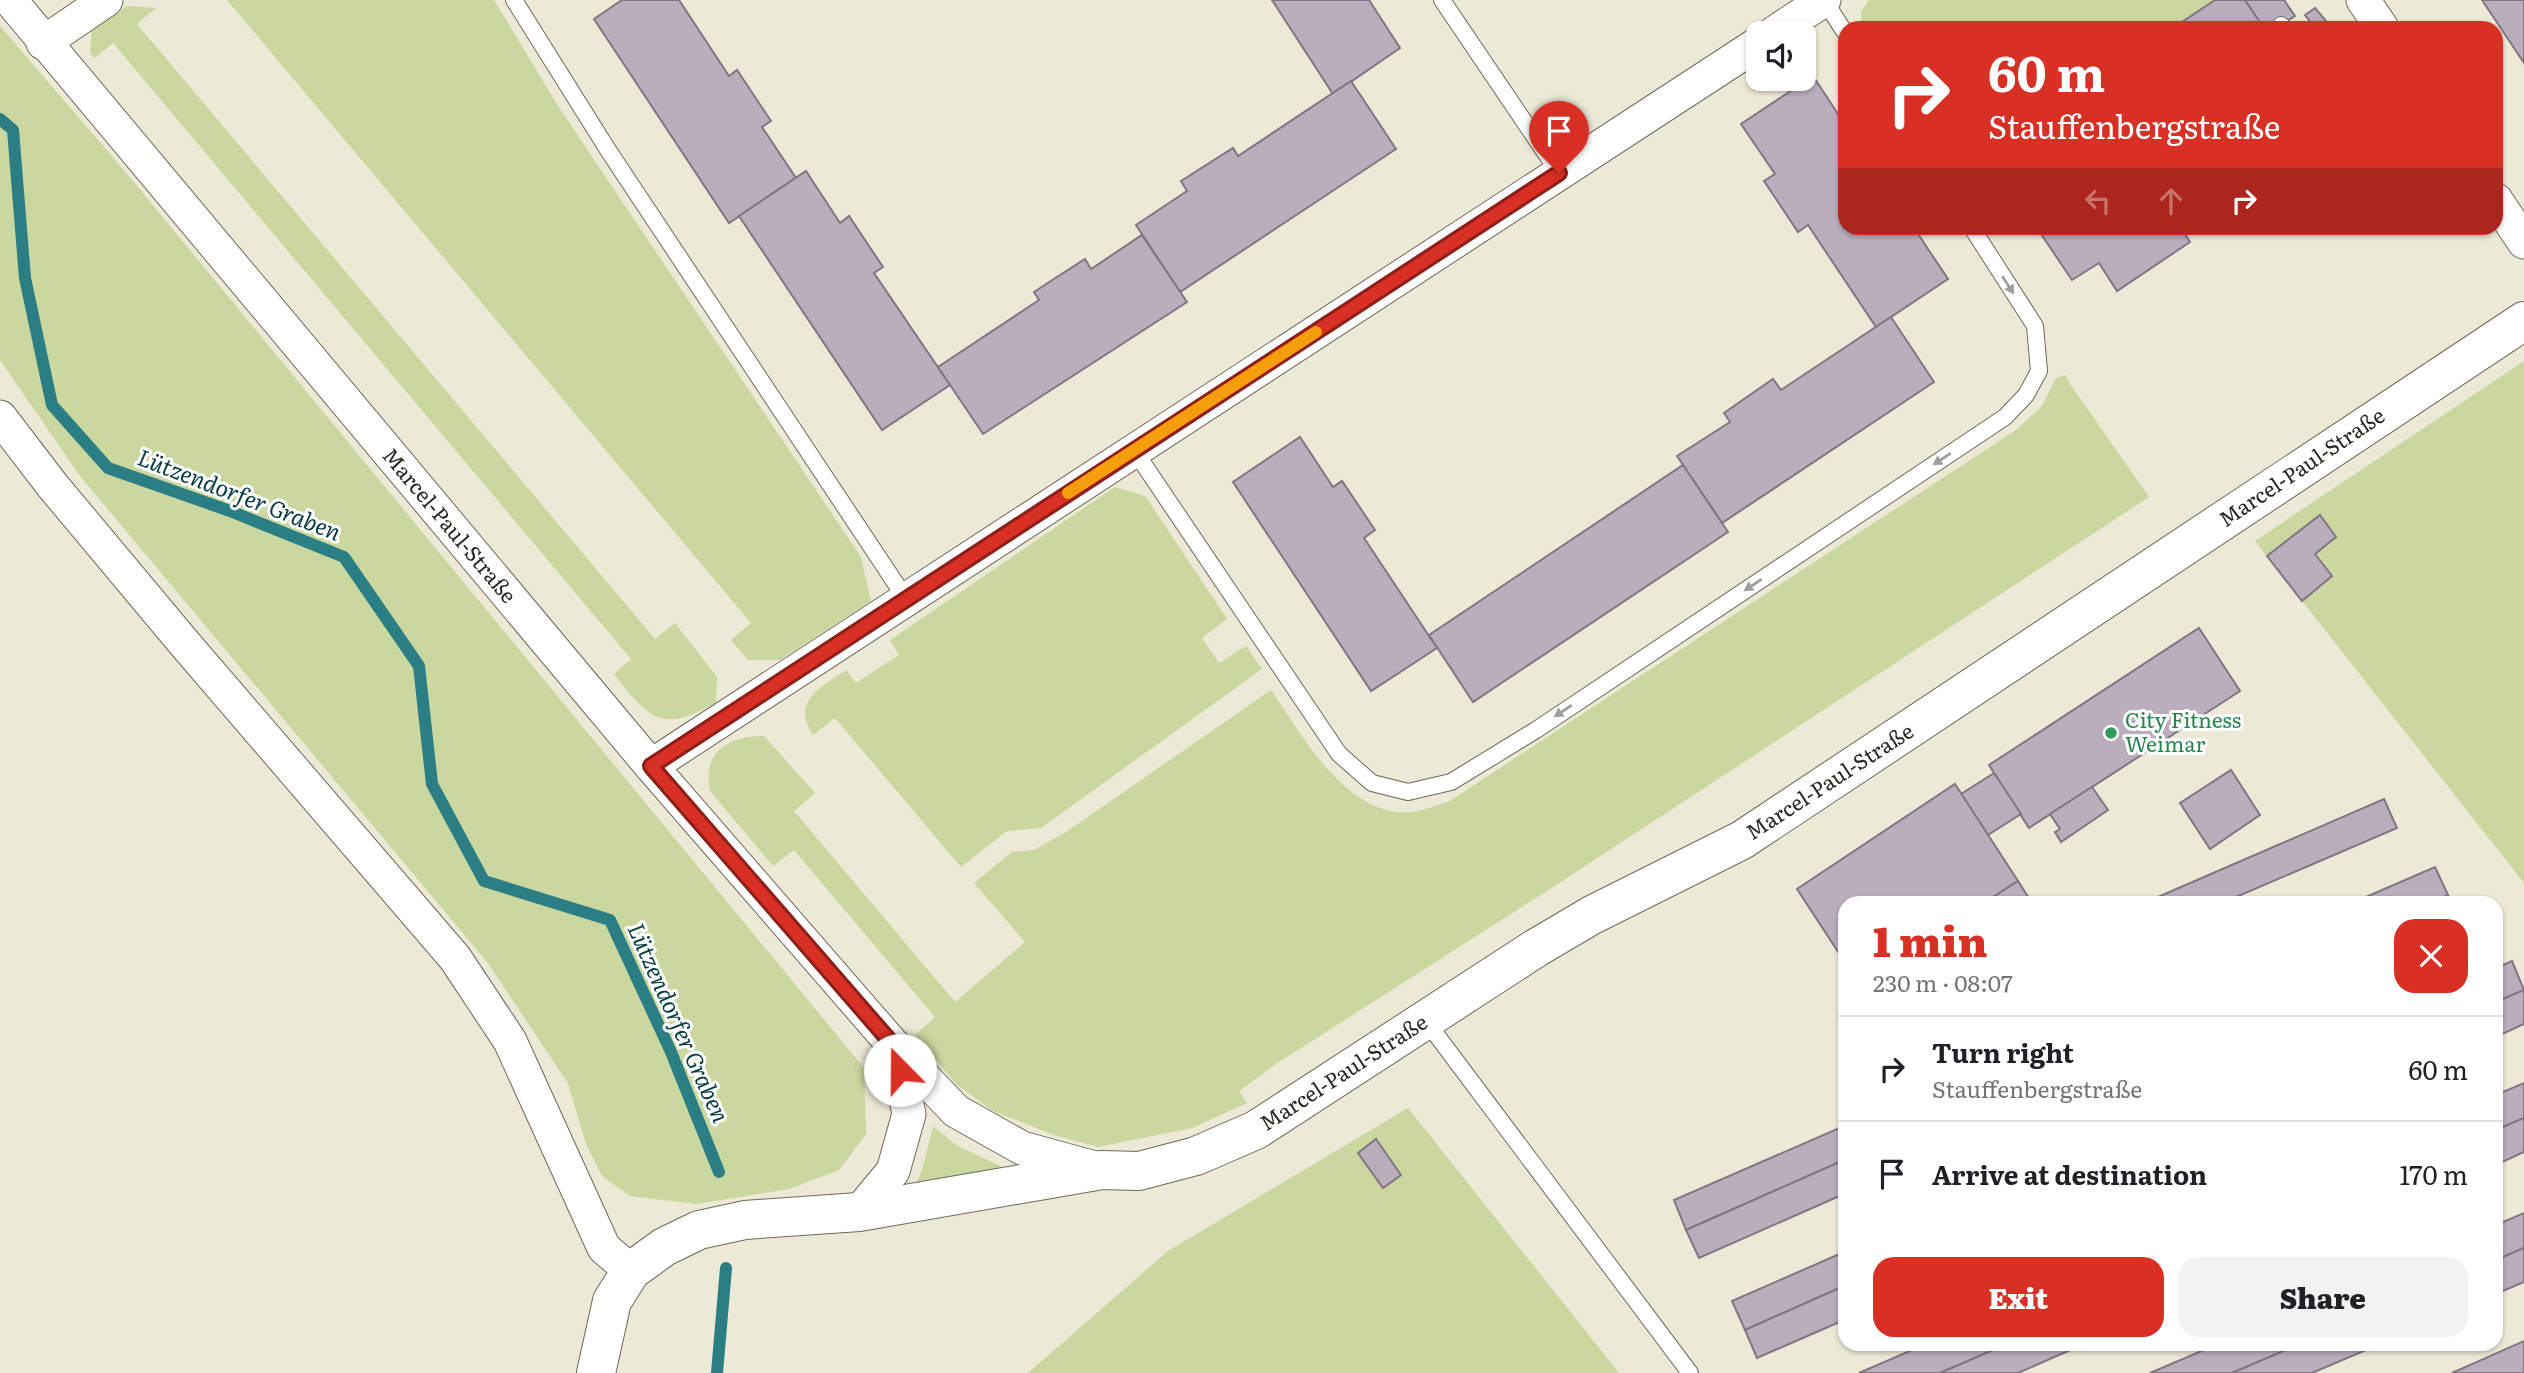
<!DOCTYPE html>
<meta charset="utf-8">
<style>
body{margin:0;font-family:Literata,serif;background:#f2f2f2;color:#202124;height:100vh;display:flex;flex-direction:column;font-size:26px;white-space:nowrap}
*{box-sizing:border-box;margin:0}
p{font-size:23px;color:#757577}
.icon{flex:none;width:38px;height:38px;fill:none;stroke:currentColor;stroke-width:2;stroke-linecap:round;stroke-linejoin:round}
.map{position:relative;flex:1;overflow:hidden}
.panel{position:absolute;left:1838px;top:896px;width:665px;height:455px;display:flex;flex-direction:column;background:#fff;border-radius:21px;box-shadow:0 2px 5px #0004}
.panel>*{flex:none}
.banner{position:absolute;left:1838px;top:21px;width:665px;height:214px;border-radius:21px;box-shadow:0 2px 5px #0004;background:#d93025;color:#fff;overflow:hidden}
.fabs{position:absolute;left:1746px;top:21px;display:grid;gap:14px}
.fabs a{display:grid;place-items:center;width:70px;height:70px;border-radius:14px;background:#fff;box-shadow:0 2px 5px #0004;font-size:35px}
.pin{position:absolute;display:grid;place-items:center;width:60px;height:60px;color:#fff;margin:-72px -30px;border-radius:50% 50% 50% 0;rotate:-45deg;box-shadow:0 0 7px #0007}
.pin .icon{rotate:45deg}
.me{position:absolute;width:77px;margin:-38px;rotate:338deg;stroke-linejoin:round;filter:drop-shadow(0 0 5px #0008)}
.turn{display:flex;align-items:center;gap:24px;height:147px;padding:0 35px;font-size:32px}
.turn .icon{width:91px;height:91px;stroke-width:2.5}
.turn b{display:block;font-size:49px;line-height:60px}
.lanes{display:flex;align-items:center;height:66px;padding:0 35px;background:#0003;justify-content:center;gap:35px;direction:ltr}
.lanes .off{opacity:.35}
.round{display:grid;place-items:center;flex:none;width:74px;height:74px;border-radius:21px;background:#f2f2f2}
.summary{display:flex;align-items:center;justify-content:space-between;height:119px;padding:0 35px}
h1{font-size:42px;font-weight:800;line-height:52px;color:#d93025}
.primary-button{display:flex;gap:14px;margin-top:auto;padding:14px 35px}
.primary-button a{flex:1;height:80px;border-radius:21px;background:#d93025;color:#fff;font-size:28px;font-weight:800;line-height:80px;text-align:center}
.primary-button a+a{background:#f2f2f2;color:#202124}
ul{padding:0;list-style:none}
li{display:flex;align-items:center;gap:21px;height:105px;padding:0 35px;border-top:2px solid #e0e0e0}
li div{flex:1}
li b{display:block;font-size:26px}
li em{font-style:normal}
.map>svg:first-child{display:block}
.green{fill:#cad79e}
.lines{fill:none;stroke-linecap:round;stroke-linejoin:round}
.stream{stroke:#2b7e84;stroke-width:12}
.building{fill:#baadbc;stroke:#817684;stroke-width:2}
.lane-casing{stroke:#6d6959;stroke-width:18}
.street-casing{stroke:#6d6959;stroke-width:35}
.secondary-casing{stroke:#6d6959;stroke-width:40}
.lane{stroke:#fff;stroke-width:16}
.street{stroke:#fff;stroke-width:33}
.secondary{stroke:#fff;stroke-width:38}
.oneway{fill:#9f9e9b}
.route-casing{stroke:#8d1f18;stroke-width:18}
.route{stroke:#d93025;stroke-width:12}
.slow{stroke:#f59e0b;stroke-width:12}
.leisure-dot{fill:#2e9e5b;stroke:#fff;stroke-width:2.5}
.labels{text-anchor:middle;stroke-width:6;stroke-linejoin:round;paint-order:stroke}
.street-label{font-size:21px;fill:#292821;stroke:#fff}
.leisure-label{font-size:21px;fill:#27864d;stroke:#fff;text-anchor:start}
.water-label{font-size:23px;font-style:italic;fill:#063c42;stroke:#fff}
</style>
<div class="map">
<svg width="2524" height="1373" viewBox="0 0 2524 1373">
<rect width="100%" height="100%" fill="#ece9d6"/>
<g class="green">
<path d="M227 0H494L558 106 861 557 871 601 780 660H748L731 640 751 623Z"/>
<path d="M1869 0H2215L2173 28H1921L1916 21 1906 28H1862L1861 12Z"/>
<path d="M127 6 156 8 137 24 655 639 675 623 717 677 716 703C661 733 650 720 614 674L631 659 113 43 95 58 90 53 92 29Z"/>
<path d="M0 26 123 169 864 1068 866 1134 839 1170 789 1189 696 1204 630 1196 602 1176 586 1144 568 1083 487 962 80 476 0 360Z"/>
<path d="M2524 361V883L2255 541Z"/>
<path d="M2066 375 2070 384 2149 497 1553 887 1276 1064 1239 1091 1247 1103 1192 1128 1098 1147 1054 1135 993 1111 956 1084 915 1035 935 1017 794 850 773 866 710 791C702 752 728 736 764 736L815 793 794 811 955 1002 1025 942 974 883 1012 852 1034 850 1066 832 1271 690C1302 735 1347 818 1411 812 1423 811 1436 805 1448 802L2016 430 2042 406 2056 378Z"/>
<path d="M1115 487 1145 496 1227 619 1202 638 1219 663 1246 646 1262 669 1041 828 1007 831 961 867 835 718 813 735C810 729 805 721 805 714 805 693 832 680 846 670L856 683 899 655 890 640Z"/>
<path d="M1408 1108 1619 1373H1028L1168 1251Z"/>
<path d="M933 1126 956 1145 1013 1172 917 1182 922 1170Z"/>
</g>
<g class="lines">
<g class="stream">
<path d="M0 119 13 130 25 278 52 405 108 468 230 511 344 557 419 666 432 784 484 881 610 920 671 1052 719 1172"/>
<path d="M717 1373 726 1268"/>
</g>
</g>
<g class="building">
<path d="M622 0H679L729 76 737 70 771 121 762 127 796 178 729 223 594 19Z"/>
<path d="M1272 0H1369L1400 48 1333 94Z"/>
<path d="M2215 0H2245L2264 28H2173Z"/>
<path d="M2245 0H2284L2295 16 2276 28H2264Z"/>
<path d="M2482 0H2524V63Z"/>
<path d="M2315 8 2332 28H2315L2305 15Z"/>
<path d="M1813 76 1844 123V228H1914L1948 279 1876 327 1808 225 1798 232 1764 181 1775 174 1741 124Z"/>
<path d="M1351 81 1396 149 1180 292 1136 225 1187 191 1181 181 1233 148 1238 156Z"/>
<path d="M806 171 840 223 849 216 883 267 874 273 950 385 882 430 739 216Z"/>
<path d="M2037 228H2181L2190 242 2117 291 2099 263 2072 280Z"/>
<path d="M1142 235 1187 302 983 434 938 367 1039 300 1034 292 1085 259 1091 269Z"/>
<path d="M1891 317 1934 382 1722 523 1677 456 1730 422 1724 413 1773 379 1781 390Z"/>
<path d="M1300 437 1333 487 1342 481 1375 530 1364 538 1437 648 1371 691 1233 482Z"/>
<path d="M1683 465 1728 532 1473 702 1429 635Z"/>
<path d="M2320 515 2336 537 2315 554 2332 576 2302 601 2267 556Z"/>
<path d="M2199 628 2240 691 2029 828 1989 765Z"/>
<path d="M2231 770 2260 815 2210 849 2180 803Z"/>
<path d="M1994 773 2021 814 1988 835 1961 794Z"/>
<path d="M1955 784 2018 881 1984 903H1844V961L1797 889Z"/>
<path d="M2092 787 2108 810 2061 842 2055 832 2060 829 2050 814Z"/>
<path d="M2384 799 2397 828 2222 903H2144Z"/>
<path d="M2435 867 2448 895 2431 903H2352Z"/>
<path d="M2018 881 2030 900 2025 903H1984Z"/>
<path d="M2448 895 2451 903H2431Z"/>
<path d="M2512 961 2524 990 2496 1002V968Z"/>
<path d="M2524 990V1024L2496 1037V1002Z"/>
<path d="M2524 1083V1118L2496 1130V1095Z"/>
<path d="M2524 1118V1152L2496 1165V1130Z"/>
<path d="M1844 1126V1160L1686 1230 1674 1200Z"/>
<path d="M1376 1139 1401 1175 1383 1188 1358 1153Z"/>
<path d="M1844 1160V1194L1699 1258 1686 1230Z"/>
<path d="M2524 1213V1248L2496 1260V1225Z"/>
<path d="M2524 1248V1282L2496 1294V1260Z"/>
<path d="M1844 1252V1286L1745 1330 1732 1301Z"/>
<path d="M1844 1286V1320L1757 1358 1745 1330Z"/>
<path d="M2524 1341V1373H2452Z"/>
<path d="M1926 1344H2007L1940 1373H1859Z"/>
<path d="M2007 1344H2084L2018 1373H1940Z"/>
<path d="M2218 1344H2300L2232 1373H2150Z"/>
<path d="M2300 1344H2380L2312 1373H2232Z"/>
</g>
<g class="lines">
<g class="lane-casing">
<g id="lane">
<path d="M514 0 608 150 906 599"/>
<path d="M1442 0 1559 173"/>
<path d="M1824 0 1844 31"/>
<path d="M2281 25 2284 28"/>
<path d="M1134 450 1339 754 1372 783 1408 792 1451 782 1536 730 2005 417 2026 395 2039 371 2035 326 1972 228"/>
<path d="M1426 1021 1690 1373"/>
</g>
</g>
<g class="street-casing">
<g id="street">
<path d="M10 0 651 766 895 1047 956 1111 1022 1148 1102 1170"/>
<path d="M2363 0 2382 28"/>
<path d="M1774 33 1824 0"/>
<path d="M43 43 106 0"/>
<path d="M2496 200 2524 242"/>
<path d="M0 417 52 485 185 644 455 958 510 1041 604 1248 631 1271"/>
<path d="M651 766 1759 43"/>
<path d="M859 1212 893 1171 909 1114 895 1047"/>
</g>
</g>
<g class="secondary-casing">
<path id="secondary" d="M596 1373 612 1301 631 1271 664 1247 699 1230 745 1220 859 1212 1102 1170 1139 1171 1196 1156 1256 1130 1536 948 1592 915 1742 840 2524 321"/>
</g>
<use href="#lane" class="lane"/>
<use href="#street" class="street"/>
<use href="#secondary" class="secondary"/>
</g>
<defs><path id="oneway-solid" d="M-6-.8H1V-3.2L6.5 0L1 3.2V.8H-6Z" transform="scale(1.75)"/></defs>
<g class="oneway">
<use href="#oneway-solid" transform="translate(2008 285) rotate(57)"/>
<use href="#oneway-solid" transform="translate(1942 459) rotate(146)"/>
<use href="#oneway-solid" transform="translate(1753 585) rotate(146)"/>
<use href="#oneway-solid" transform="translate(1563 711) rotate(146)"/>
</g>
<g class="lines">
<g class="route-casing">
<path id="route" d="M900 1070 895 1047 651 766 1559 173"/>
</g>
<use href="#route" class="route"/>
<path class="slow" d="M1068 493 1316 332"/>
</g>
<circle class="leisure-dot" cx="2111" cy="733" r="7"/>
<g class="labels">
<g class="street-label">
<text transform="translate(2302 468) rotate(-34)" y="7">Marcel-Paul-Straße</text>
<text transform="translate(449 526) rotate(50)" y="7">Marcel-Paul-Straße</text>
<text transform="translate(1830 782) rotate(-33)" y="7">Marcel-Paul-Straße</text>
<text transform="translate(1344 1073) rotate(-33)" y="7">Marcel-Paul-Straße</text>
</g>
<g class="leisure-label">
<text x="2125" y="728">City Fitness<tspan x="2125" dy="24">Weimar</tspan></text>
</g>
<g class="water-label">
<text transform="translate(239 495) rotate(21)" y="8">Lützendorfer Graben</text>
<text transform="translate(678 1023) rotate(66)" y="8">Lützendorfer Graben</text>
</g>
</g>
</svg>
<div class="fabs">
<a><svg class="icon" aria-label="sound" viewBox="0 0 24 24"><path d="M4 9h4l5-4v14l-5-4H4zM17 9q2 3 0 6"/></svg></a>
</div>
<div class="pin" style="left:1559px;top:173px;background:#d93025"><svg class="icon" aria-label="arrive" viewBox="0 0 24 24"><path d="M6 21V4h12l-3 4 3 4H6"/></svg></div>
<svg class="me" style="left:900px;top:1070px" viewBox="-20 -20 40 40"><circle r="19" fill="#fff"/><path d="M0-13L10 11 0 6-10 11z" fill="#d93025"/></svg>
<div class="banner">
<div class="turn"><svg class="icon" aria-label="right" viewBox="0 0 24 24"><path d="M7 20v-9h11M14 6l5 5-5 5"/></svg><div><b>60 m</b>Stauffenbergstraße</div></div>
<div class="lanes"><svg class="icon off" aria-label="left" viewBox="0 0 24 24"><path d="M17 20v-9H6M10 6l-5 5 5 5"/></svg><svg class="icon off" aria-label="ahead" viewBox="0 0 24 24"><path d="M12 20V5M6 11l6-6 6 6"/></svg><svg class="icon" aria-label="right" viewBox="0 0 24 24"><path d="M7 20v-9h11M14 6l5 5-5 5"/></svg></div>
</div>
<section class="panel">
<div class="summary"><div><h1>1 min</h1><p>230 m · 08:07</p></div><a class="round" style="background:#d93025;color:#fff"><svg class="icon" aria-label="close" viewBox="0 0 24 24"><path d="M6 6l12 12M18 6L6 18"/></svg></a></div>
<ul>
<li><svg class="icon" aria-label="right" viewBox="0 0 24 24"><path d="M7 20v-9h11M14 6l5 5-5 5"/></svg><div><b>Turn right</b><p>Stauffenbergstraße</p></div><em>60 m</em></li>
<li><svg class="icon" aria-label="arrive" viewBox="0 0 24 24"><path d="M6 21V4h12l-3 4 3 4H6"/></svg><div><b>Arrive at destination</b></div><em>170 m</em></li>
</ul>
<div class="primary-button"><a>Exit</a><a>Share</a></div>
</section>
</div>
